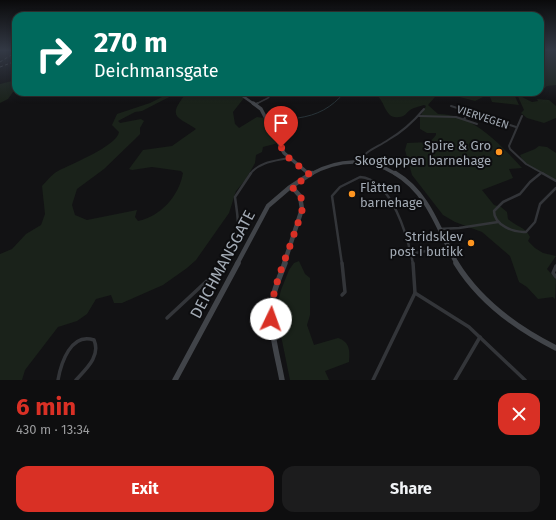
<!DOCTYPE html>
<meta charset="utf-8">
<style>
body{margin:0;font-family:"Fira Sans",sans-serif;background:#1c1c1d;color:#f1f3f6;height:100vh;display:flex;flex-direction:column;font-size:15px;white-space:nowrap}
*{box-sizing:border-box;margin:0}
p{font-size:13px;color:#9b9c9e}
.icon{flex:none;width:22px;height:22px;fill:none;stroke:currentColor;stroke-width:2;stroke-linecap:round;stroke-linejoin:round}
.map{position:relative;height:380px;overflow:hidden}
.panel{display:flex;flex-direction:column;background:#0e0e0f;flex:1}
.panel>*{flex:none}
.hud{position:absolute;left:12px;top:12px;width:532px;height:84px;border-radius:12px;box-shadow:0 2px 6px #0003,0 0 0 1px #2e2e2f;background:#00695c;color:#fff;overflow:hidden}
.pin{position:absolute;display:grid;place-items:center;width:34px;height:34px;color:#fff;margin:-41px -17px;border-radius:50% 50% 50% 0;rotate:-45deg;box-shadow:0 0 4px #0007}
.pin .icon{rotate:45deg}
.me{position:absolute;width:44px;margin:-22px;rotate:3deg;stroke-linejoin:round;filter:drop-shadow(0 0 3px #0008)}
.turn{display:flex;align-items:center;gap:14px;height:84px;padding:0 16px;font-size:18px}
.turn .icon{width:52px;height:52px;stroke-width:2.5}
.turn b{display:block;font-size:28px;line-height:34px}
.round{display:grid;place-items:center;flex:none;width:42px;height:42px;border-radius:12px;background:#1c1c1d}
.summary{display:flex;align-items:center;justify-content:space-between;height:68px;padding:0 16px}
h1{font-size:24px;font-weight:700;line-height:30px;color:#d93025}
.action{display:flex;gap:8px;margin-top:auto;padding:8px 16px}
.action a{flex:1;height:46px;border-radius:12px;background:#d93025;color:#fff;font-size:16px;font-weight:700;line-height:46px;text-align:center}
.action a+a{background:#1c1c1d;color:#f1f3f6}
.map>svg:first-child{display:block}
.green{fill:#1a221a;fill-rule:evenodd}
.lines{fill:none;stroke-linecap:round;stroke-linejoin:round}
.stream{stroke:#283338;stroke-width:1}
.street-far3{stroke:#333539;stroke-width:1.5}
.street-far2{stroke:#333539;stroke-width:2}
.street-far1{stroke:#333539;stroke-width:2.5}
.street{stroke:#333539;stroke-width:3.5}
.secondary-far3{stroke:#414449;stroke-width:2.5}
.secondary-far2{stroke:#414449;stroke-width:3.5}
.secondary-far1{stroke:#414449;stroke-width:4.5}
.secondary{stroke:#414449;stroke-width:5.5}
.rail{stroke:#46494e;stroke-width:1;stroke-dasharray:3 2.5;stroke-linecap:butt}
.route{stroke:#d93025;stroke-width:7;stroke-dasharray:0 12.6}
.poi-dot{fill:#fe9520;stroke:#0d0d0f;stroke-width:1.5}
.labels{text-anchor:middle;stroke-width:4;stroke-linejoin:round;paint-order:stroke}
.far-street-label{font-size:11px;fill:#a3abb5;stroke:#0d0d0f}
.poi-label{font-size:13px;fill:#a3abb5;stroke:#0d0d0f;text-anchor:end}
.near-street-label{font-size:16px;fill:#a3abb5;stroke:#0d0d0f}
</style>
<div class="map">
<svg width="556" height="380" viewBox="0 0 556 380">
<rect width="100%" height="100%" fill="#121214"/>
<g class="green">
<path d="M549 50H556V85L547 86 540 92 541 58 544 56 542 54H546Z"/>
<path d="M16 80V91L13 92 8 99 0 103V84Z"/>
<path d="M172 92H243L244 98 233 112 235 124 239 128 257 117 264 118C270 128 278 131 282 142L263 147 262 152 256 155 255 163 246 179 236 191 229 213 196 260 187 268 163 285 122 303H114L111 295 96 299 87 314 77 321 58 327 25 370 22 380H0V254L12 249 26 234 41 225 45 214 42 186C47 181 52 174 58 171 71 164 117 146 119 132L112 125 117 114 150 103ZM182 94 184 96C167 118 179 117 196 129L172 146 143 150 129 169 132 170 152 167 181 171 183 173C179 196 161 216 138 221L135 217 137 210 87 220 75 215 72 205 77 189 104 169 133 141 140 134V128L144 121 141 119 120 123 118 121 135 112 142 111 173 95Z"/>
<path d="M367 92H484L485 96 475 101 452 95 435 97 428 105 438 114C473 114 500 144 522 168L509 169 513 178 482 190 494 205 501 207 507 212 508 219C515 226 526 227 530 237L528 241 535 248 543 253 556 256 547 269 556 279 555 299 553 297 538 299 527 287 519 282 510 256 482 232 455 222 443 215 412 175 405 150 407 143 430 142 436 135V133H427L420 129V117L426 106 424 105C420 106 413 108 410 110 406 113 405 117 399 117 385 120 385 100 376 95 373 93 369 93 367 92Z"/>
<path d="M488 92H513L519 105 492 102Z"/>
<path d="M516 92H526L522 97 532 102 538 101 537 99 549 100 556 106V118L544 123 527 118 521 113 524 110Z"/>
<path d="M539 146 547 147 556 153V182C545 173 525 169 520 155L535 149Z"/>
<path d="M299 261 305 274 310 278V315L307 325 314 345 338 338C350 342 350 351 349 362L325 371 329 380H290L276 311 281 290 289 270 294 263Z"/>
</g>
<g class="lines">
<path class="stream" d="M298 118C318 115 331 108 345 92"/>
<path class="street-far3" d="M256 104 268 98 274 92"/>
<g class="street-far2">
<path d="M256 104 258 103"/>
<path d="M451 106 516 127"/>
<path d="M419 116 456 117 477 124"/>
<path d="M522 116 509 146 510 149 526 164 544 174"/>
<path d="M464 119 470 113"/>
<path d="M358 162C365 151 378 147 388 140 402 132 414 121 424 109"/>
<path d="M250 174C259 162 275 161 289 158"/>
</g>
<g class="street-far1">
<path d="M541 173 530 182 520 194 503 202 494 211C494 225 514 233 526 232L535 222 540 204 556 188"/>
<path d="M542 173 556 181"/>
<path d="M439 229 459 228 498 222"/>
<path d="M410 254 448 247"/>
<path d="M223 264C243 237 239 228 235 197L251 173"/>
<path d="M342 264 332 196 340 187 360 177C392 179 408 238 413 264"/>
</g>
<g class="street">
<path d="M342 263 345 292 342 295"/>
<path d="M556 266 553 273 556 277"/>
<path d="M415 293 469 327 525 380"/>
<path d="M167 318 210 278 224 263"/>
<path d="M58 380C61 363 71 332 94 340 101 356 86 369 76 380"/>
<path d="M373 380 415 293 413 263"/>
<path d="M455 380 480 337"/>
</g>
<path class="secondary-far3" d="M237 92 254 104"/>
<g class="secondary-far2">
<path d="M253 103 261 109 284 153 309 174"/>
<path d="M311 174C338 159 369 157 396 174"/>
</g>
<g class="secondary-far1">
<path d="M308 173 310 175"/>
<path d="M395 173C429 193 439 231 457 264"/>
<path d="M237 264 268 206 289 188 312 173"/>
<path d="M284 264 302 209 300 196 292 187"/>
</g>
<g class="secondary">
<path d="M456 263C480 302 516 328 556 348"/>
<path d="M175 380 238 263"/>
<path d="M282 380C278 358 271 335 271 313 271 296 279 279 285 263"/>
</g>
<g class="rail">
<path d="M0 62 16 52"/>
<path d="M0 67 16 61"/>
</g>
</g>
<linearGradient id="sky" x2="0" y2="1"><stop stop-color="#0a0a0b"/><stop offset="0.49" stop-color="#333945"/><stop offset="1" stop-color="#333945" stop-opacity="0"/></linearGradient>
<rect width="556" height="103" fill="url(#sky)"/>
<g class="lines">
<path class="route" d="M271 319C271 287 287 258 296 228 299 220 304 210 302 201 301 195 296 191 292 187L310 175 289 158 281 147"/>
</g>
<g class="poi-dot">
<circle cx="499" cy="152" r="4"/>
<circle cx="352" cy="194" r="4"/>
<circle cx="471" cy="243" r="4"/>
</g>
<g class="labels">
<g class="far-street-label">
<text transform="translate(483 117) rotate(18)" y="4">VIERVEGEN</text>
</g>
<g class="poi-label">
<text x="491" y="150">Spire &amp; Gro<tspan x="491" dy="15">Skogtoppen barnehage</tspan></text>
<text x="360" y="192" text-anchor="start">Flåtten<tspan x="360" dy="15">barnehage</tspan></text>
<text x="463" y="241">Stridsklev<tspan x="463" dy="15">post i butikk</tspan></text>
</g>
<g class="near-street-label">
<text transform="translate(222 264) rotate(-62)" y="6">DEICHMANSGATE</text>
</g>
</g>
</svg>
<div class="pin" style="left:281px;top:147px;background:#d93025"><svg class="icon" aria-label="arrive" viewBox="0 0 24 24"><path d="M6 21V4h12l-3 4 3 4H6"/></svg></div>
<svg class="me" style="left:271px;top:319px" viewBox="-20 -20 40 40"><circle r="19" fill="#fff"/><path d="M0-13L10 11 0 6-10 11z" fill="#d93025"/></svg>
<div class="hud">
<div class="turn"><svg class="icon" aria-label="right" viewBox="0 0 24 24"><path d="M7 20v-9h11M14 6l5 5-5 5"/></svg><div><b>270 m</b>Deichmansgate</div></div>
</div>
</div>
<section class="panel">
<div class="summary"><div><h1>6 min</h1><p>430 m · 13:34</p></div><a class="round" style="background:#d93025;color:#fff"><svg class="icon" aria-label="close" viewBox="0 0 24 24"><path d="M6 6l12 12M18 6L6 18"/></svg></a></div>
<div class="action"><a>Exit</a><a>Share</a></div>
</section>
